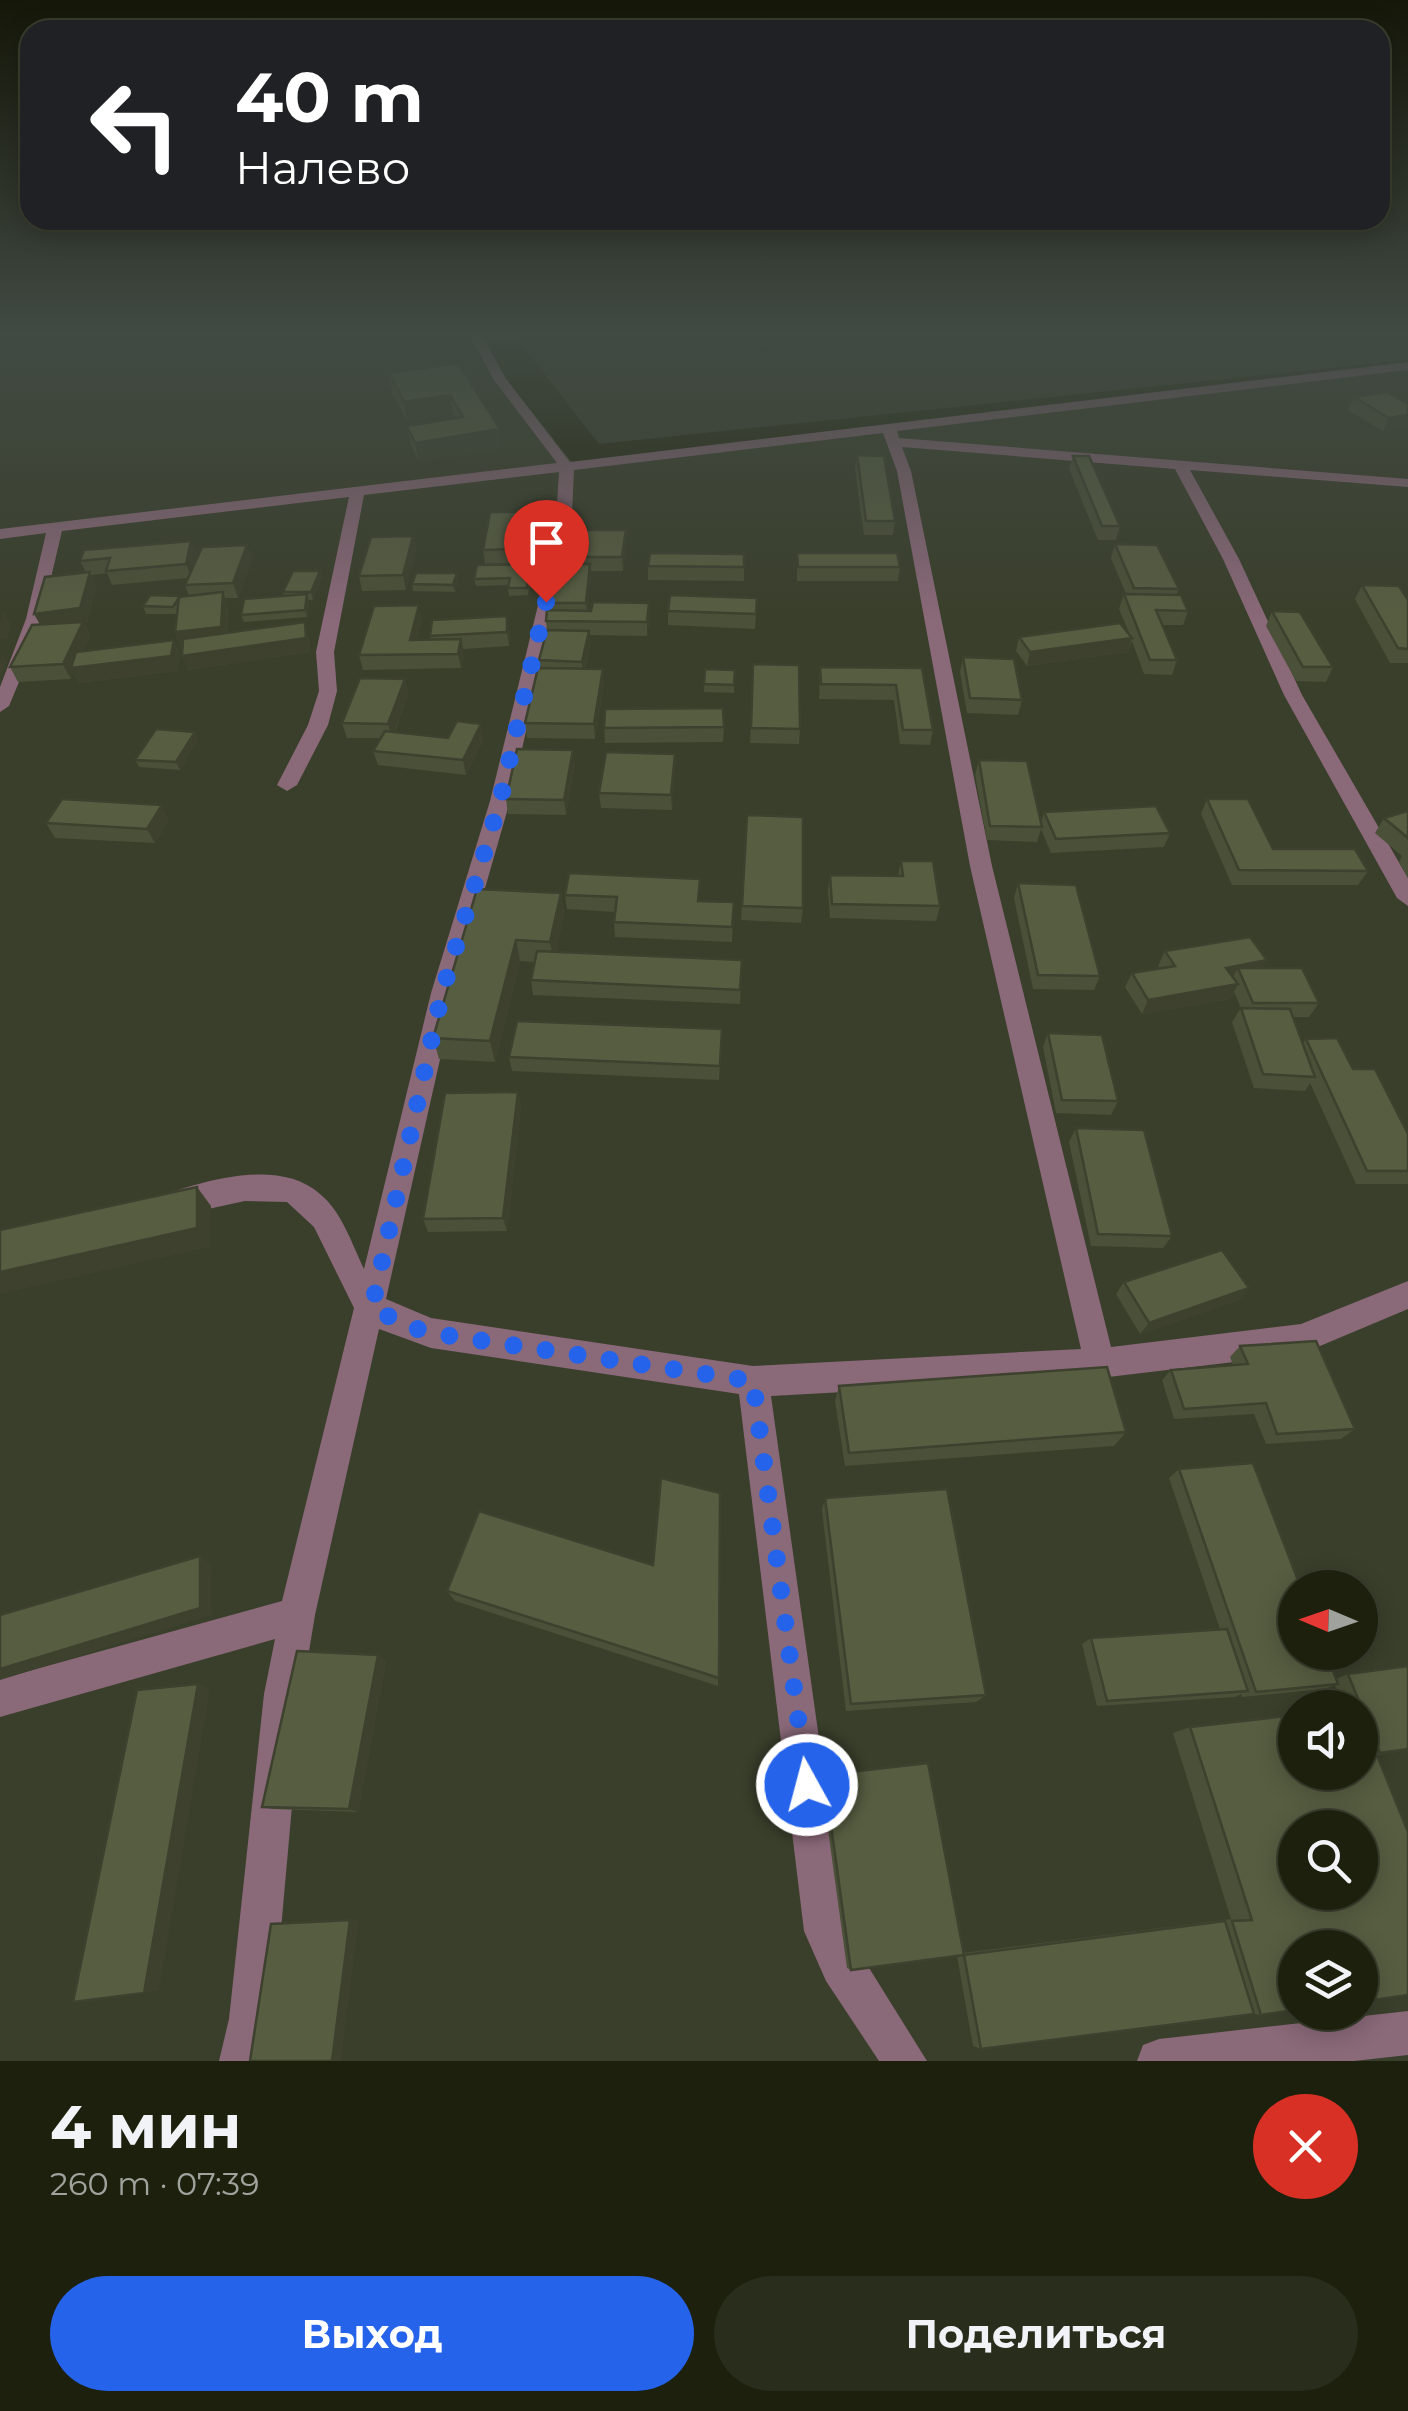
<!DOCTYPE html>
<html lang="ru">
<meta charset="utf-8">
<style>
body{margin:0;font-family:Montserrat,sans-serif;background:#292d1b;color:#f1f3f6;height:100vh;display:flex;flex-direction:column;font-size:38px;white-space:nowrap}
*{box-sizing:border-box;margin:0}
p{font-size:32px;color:#a0a39d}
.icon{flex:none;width:55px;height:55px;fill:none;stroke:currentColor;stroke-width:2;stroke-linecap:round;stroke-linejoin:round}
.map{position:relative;height:2061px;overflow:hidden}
.details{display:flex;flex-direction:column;background:#1c200d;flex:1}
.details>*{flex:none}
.guide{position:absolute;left:20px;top:20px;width:1370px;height:210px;border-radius:30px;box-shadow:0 5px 25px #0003,0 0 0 2px #3a3e2e;background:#202124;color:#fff;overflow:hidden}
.needle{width:65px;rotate:272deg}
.fabs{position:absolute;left:1278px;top:1570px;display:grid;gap:20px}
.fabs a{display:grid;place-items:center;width:100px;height:100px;border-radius:50%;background:#1c200d;box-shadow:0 5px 25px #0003,0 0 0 2px #3a3e2e;font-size:50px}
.pin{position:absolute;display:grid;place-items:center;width:85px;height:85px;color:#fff;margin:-102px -42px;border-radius:50% 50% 50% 0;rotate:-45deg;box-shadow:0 0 10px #0007}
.pin .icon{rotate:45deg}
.me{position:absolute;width:110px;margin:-55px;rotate:353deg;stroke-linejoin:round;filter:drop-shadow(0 0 8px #0008)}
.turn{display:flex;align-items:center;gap:35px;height:210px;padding:0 50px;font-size:45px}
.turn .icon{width:130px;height:130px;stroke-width:2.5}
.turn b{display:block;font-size:70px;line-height:85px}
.round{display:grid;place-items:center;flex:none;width:105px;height:105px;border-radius:52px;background:#292d1b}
.headline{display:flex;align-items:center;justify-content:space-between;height:170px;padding:0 50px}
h1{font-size:60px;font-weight:700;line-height:75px}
.action{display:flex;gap:20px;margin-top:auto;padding:20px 50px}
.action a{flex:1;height:115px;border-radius:60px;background:#2563eb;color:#fff;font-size:40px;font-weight:700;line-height:115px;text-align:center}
.action a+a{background:#292d1b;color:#f1f3f6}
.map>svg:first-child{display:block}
.green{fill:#3a3f2b;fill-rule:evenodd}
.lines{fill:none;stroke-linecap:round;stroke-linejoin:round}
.minor{fill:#8a6979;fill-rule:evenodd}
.wall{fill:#4b5038}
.shaded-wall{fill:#3d412e}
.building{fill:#575d41;stroke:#3d412e;stroke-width:2.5;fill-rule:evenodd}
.route{stroke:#2563eb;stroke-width:18;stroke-dasharray:0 32.4}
</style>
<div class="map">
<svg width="1408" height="2061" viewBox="0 0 1408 2061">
<rect width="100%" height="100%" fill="#262a11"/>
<g class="green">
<path d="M0 332H481L507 380 575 466 1408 368V2061H0ZM1295 1588H1360V1652H1295ZM1295 1708H1360V1772H1295ZM1295 1828H1360V1892H1295ZM1295 1948H1360V2012H1295Z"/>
<path d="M512 332H1408V360L599 444Z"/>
</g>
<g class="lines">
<g class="minor">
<path d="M468 332H480L506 379 570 462 1408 362V370L897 431 899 438 1408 479V487L1190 470 1239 559 1302 695 1408 878V906L1397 898 1284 695 1223 559 1175 469 902 447 911 471 992 866 1111 1347 1301 1324 1408 1281V1309L1301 1354 1100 1378 771 1396 846 1931 927 2061H879L826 1981 804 1931 739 1394 431 1348 379 1329 315 1615 302 1694 273 2019 263 2061H219L229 2019 264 1694 275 1639 0 1717V1679L282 1601 354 1308 314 1227 287 1202 245 1201 171 1217 161 1214 157 1205 161 1196C206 1180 280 1158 320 1194 342 1212 352 1244 364 1269L431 993 490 801 555 536 559 472 364 495 334 652 337 691 328 725 297 785 287 791 277 785 308 725 319 691 316 652 349 497 62 531 36 641 9 706 0 712V687L26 619 46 533 0 539V529L557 463 494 380ZM883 433 897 471 970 866 1081 1349 753 1366 431 1318 386 1299 455 993 510 801 571 536 574 470Z"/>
<path d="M1408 2011V2055L1354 2061H1137L1143 2045 1159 2039Z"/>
</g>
</g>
<g class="wall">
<path d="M458 363 502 448 419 462 411 445 407 426 456 418 453 414 407 421 392 392 389 373Z"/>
<path d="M1354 397 1408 404V427L1383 431 1348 410Z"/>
<path d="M857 455 895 521 893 535H864L855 469Z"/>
<path d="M1073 456 1120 526 1116 540H1098L1069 469Z"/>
<path d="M531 526 525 563 485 564 483 550Z"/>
<path d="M413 536 416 550 406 590 362 591 359 576Z"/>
<path d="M191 541 197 555 195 562 247 545 252 559 238 598H225L228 606 227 633 309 636 310 652 188 670 183 647H181L175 632 177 613 176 614H146L143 606 189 596 185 585 188 578 112 585 107 573 91 575 96 586 87 623H84L90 636 83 651 174 640 180 655 177 671 79 683 73 672 71 679 18 682 10 667 39 624 86 572 80 561Z"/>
<path d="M626 544 623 571H590L588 611 650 617 647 636 589 635 590 646 585 669 604 684 595 739 527 738 525 723 540 668 539 660 547 632 546 621 552 610 551 603 575 564 574 557Z"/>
<path d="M1115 544 1179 589 1176 595 1188 611 1183 625H1162L1177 660 1172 675 1144 674 1132 641 1128 652 1027 666 1016 651 1019 637 1129 633 1119 609 1124 594H1126L1111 558Z"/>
<path d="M797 553 900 567 898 581H797Z"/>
<path d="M744 554V581L648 580V566Z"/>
<path d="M530 564 531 571 528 595 509 596 508 585 476 586 474 579Z"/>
<path d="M320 571 322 578 313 600H309L307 617 244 622 241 615 284 596 283 592Z"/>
<path d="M458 581 455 592 413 591 412 584Z"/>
<path d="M1362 585 1408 600V663H1390L1355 599Z"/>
<path d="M757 598 755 629 668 625V611Z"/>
<path d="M1272 611 1333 667 1326 682 1296 681 1266 626Z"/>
<path d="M422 619 417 639H431L430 636 510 631 509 646 463 649 464 653 461 668 363 670 359 655Z"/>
<path d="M963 657 1022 700 1018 715 967 713 960 672Z"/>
<path d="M753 664 800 729 799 744 750 743Z"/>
<path d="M820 667 922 668 933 730 930 745 900 744 894 700 819 699Z"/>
<path d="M705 669 735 670 734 693 704 692Z"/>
<path d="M405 679 408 694 395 732 448 738H484L466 775 378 765 373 751 380 738H347L342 723Z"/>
<path d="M724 727 723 742 605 743 604 728Z"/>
<path d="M198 739 180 770 139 767 135 760Z"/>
<path d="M979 760 1041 823 1044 812 1170 833 1164 847 1051 853 1041 829 1037 842 987 840 975 775Z"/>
<path d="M575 764 566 815 508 814 506 799Z"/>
<path d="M675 768 672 810 601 808 599 793Z"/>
<path d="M1207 799 1273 849 1368 871 1358 885H1232L1201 814Z"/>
<path d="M1408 811V878L1399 862 1402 856 1375 833 1384 818Z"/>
<path d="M747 815 803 908 801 923 741 920Z"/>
<path d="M169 820 155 843 55 838 46 823Z"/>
<path d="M901 861 940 906 936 921 830 918 828 890 830 875 898 876Z"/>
<path d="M1018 883 1100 976 1094 990 1033 989 1014 898Z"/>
<path d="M477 889 561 893 564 914 556 952 742 960 740 1004 533 995 531 980 534 962 520 961 495 1062 439 1059 433 1038Z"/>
<path d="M565 895 734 902 732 942 615 937 614 922 615 912 567 909Z"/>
<path d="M1165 951 1263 968 1319 1003 1309 1017H1292L1302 1044 1306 1039 1353 1069 1408 1134V1184H1356L1310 1083 1305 1091 1254 1088 1232 1022 1241 1008 1234 992 1230 999 1142 1014 1125 987 1132 973 1160 968 1158 966Z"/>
<path d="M722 1029 719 1080 512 1071 509 1057Z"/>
<path d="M1048 1033 1118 1101 1111 1115 1056 1113 1043 1047Z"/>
<path d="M518 1092 521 1106 507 1231 428 1232 423 1219Z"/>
<path d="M1076 1128 1172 1236 1163 1248 1091 1246 1069 1142Z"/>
<path d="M1124 1282 1249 1288 1239 1300 1140 1334 1116 1294Z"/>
<path d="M1240 1346 1355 1429 1341 1439 1266 1444 1254 1414 1174 1419 1162 1380 1171 1370 1233 1365 1230 1357Z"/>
<path d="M839 1386 1126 1432 1114 1446 845 1466 835 1401Z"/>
<path d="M1179 1469 1336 1679 1348 1674 1408 1666V1750L1377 1755 1261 2015 1254 2014 981 2049 973 2046 957 1956 851 1970 847 1968 821 1779 824 1775 963 1953 1231 1919 1173 1733 1190 1727 1360 1772V1708H1344L1335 1685 1324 1689 1242 1697 1241 1694 1235 1697 1097 1706 1082 1644 1091 1638 1220 1629 1169 1478Z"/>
<path d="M720 1493 718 1686 455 1601 447 1591 653 1565Z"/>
<path d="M825 1498 986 1695 976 1702 846 1711 822 1510Z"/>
<path d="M386 1661 358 1812 273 1809 262 1807Z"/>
</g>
<g class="shaded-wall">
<path d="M450 395 453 414 407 421 404 402Z"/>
<path d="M1408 415V427L1383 431 1389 418Z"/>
<path d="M500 429 502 448 419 462 415 443Z"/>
<path d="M529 512 531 526 525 563 523 549Z"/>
<path d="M626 530V544L623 571 622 557Z"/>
<path d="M413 536 416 550 406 590 403 575Z"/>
<path d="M191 541 197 555 191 578 186 564Z"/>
<path d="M247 545 252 559 238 598 233 583Z"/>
<path d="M590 564 591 578 587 617 586 603Z"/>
<path d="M320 571 322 578 313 600 311 592Z"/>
<path d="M90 572 96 586 87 623H84L90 636 76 668 174 640 180 655 177 671 79 683 73 672 71 679 34 614Z"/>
<path d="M457 573 458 581 455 592 453 585Z"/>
<path d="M223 592 228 606 226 641 181 647 175 632Z"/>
<path d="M307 594 309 602 307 617 305 610Z"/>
<path d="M649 603 650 617 647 636V622Z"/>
<path d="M419 605 422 619 413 654 410 640Z"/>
<path d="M3 610 11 625 8 639 0 640V625Z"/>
<path d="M507 616 510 631 509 646 507 632Z"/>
<path d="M305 622 309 636 310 652 188 670 182 656Z"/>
<path d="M589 631 590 646 583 676 582 662Z"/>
<path d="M1132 638 1128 652 1027 666 1030 652Z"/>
<path d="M461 639 464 653 461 668 458 654Z"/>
<path d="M3 655 7 662 0 677V660Z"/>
<path d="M603 669 604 684 595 739 594 724Z"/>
<path d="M405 679 408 694 392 739 388 724Z"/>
<path d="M481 724 484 738 466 775 463 760Z"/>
<path d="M195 732 198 739 180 770 176 762Z"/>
<path d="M573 750 575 764 566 815 564 800Z"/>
<path d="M675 754V768L672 810 671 795Z"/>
<path d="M162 805 169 820 155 843 147 829Z"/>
<path d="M561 893 564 914 554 963 550 942Z"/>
<path d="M516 940 520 961 495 1062 490 1041Z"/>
<path d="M1267 960 1259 975 1238 968 1231 980 1226 968Z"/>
<path d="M1238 984 1230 999 1142 1014 1148 1000Z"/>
<path d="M518 1092 521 1106 507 1231 503 1218Z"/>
<path d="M197 1187 211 1206 210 1247 0 1294V1272Z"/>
<path d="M1249 1288 1239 1300 1140 1334 1149 1323Z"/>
<path d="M200 1556 211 1564 212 1615 0 1680V1669Z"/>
<path d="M378 1655 386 1661 358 1812 349 1809Z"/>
<path d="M198 1684 210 1689 159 1991 144 1993Z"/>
<path d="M359 1919 341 2061H332L350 1920Z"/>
</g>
<g class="building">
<path d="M458 363 500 429 415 443 407 426 463 417 450 395 404 402 389 373Z"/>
<path d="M1387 392 1408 404V415L1389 418 1354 397Z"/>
<path d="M857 455 884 456 895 521H866Z"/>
<path d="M1073 456H1089L1120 526H1102Z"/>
<path d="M490 512H529L523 549 483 550Z"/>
<path d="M580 530H626L622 557H574Z"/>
<path d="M413 536 403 575 359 576 371 537Z"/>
<path d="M191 541 186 564 106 571 110 558 80 561 84 550Z"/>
<path d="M1115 544 1157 545 1179 589 1134 588Z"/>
<path d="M247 545 233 583 185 585 202 547Z"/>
<path d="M650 553 744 554V567L648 566Z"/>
<path d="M797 553H897L900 567H798Z"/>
<path d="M530 564 527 588H508L510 578 474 579 477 565Z"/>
<path d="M556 564H590L586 603H551Z"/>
<path d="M293 571H320L311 592H283Z"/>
<path d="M90 572 80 608 34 614 45 577Z"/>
<path d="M416 573H457L453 585 412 584Z"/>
<path d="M1362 585 1399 586 1408 600V649L1398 648Z"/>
<path d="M223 592 221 627 175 632 179 597Z"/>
<path d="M307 594 305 610 241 615 244 599Z"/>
<path d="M1124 594 1181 595 1188 611 1156 610 1177 660H1150Z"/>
<path d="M150 595 180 596 173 607 143 606Z"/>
<path d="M670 595 757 598 756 614 668 611Z"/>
<path d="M593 602 649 603 647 622 546 621 547 610 591 611Z"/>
<path d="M419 605 410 640 461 639 458 654 359 655 374 606Z"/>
<path d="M1272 611 1300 612 1333 667H1303Z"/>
<path d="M507 616V632L430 636 432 620Z"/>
<path d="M83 622 63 664 10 667 32 625Z"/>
<path d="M305 622 306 638 182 656 183 639Z"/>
<path d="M1120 623 1132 638 1030 652 1019 637Z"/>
<path d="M547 630 589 631 582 662 539 660Z"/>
<path d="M174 640 171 656 71 668 76 652Z"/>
<path d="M963 657 1014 659 1022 700 970 698Z"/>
<path d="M753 664 799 665 800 729 751 728Z"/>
<path d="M820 667 922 668 933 730H903L896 685 821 684Z"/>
<path d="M538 668 603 669 594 724 525 723Z"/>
<path d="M705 669 735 670 734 685 704 684Z"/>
<path d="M360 678 405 679 388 724 342 723Z"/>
<path d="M723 708 724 727 604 728 605 709Z"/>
<path d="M457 721 481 724 463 760 373 751 385 731 448 738Z"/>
<path d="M156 729 195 732 176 762 135 760Z"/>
<path d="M517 749 573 750 564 800 506 799Z"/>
<path d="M606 752 675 754 671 795 599 793Z"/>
<path d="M979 760 1027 761 1042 827 990 826Z"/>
<path d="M62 799 162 805 147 829 46 823Z"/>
<path d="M1207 799H1248L1273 849H1355L1368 871 1239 870Z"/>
<path d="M1156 806 1170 833 1056 839 1044 812Z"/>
<path d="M1408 811V838L1384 818Z"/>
<path d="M747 815 803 817V908L742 906Z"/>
<path d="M901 861H933L940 906 832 904 830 875 903 876Z"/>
<path d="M569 873 700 879 698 901 734 902 732 927 614 922 617 897 565 895Z"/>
<path d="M1018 883 1076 885 1100 976 1038 975Z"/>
<path d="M477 889 561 893 550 942 516 940 490 1041 433 1038Z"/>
<path d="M1250 937 1267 960 1226 968 1238 984 1148 1000 1132 973 1175 966 1165 951Z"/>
<path d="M537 951 742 960 740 990 531 980Z"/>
<path d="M1238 968H1302L1319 1003H1253Z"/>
<path d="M1241 1008 1290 1009 1315 1077 1263 1074Z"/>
<path d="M517 1021 722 1029 720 1066 509 1057Z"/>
<path d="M1048 1033 1102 1035 1118 1101 1062 1100Z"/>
<path d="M1337 1038 1353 1069H1375L1408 1134V1171H1367L1306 1039Z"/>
<path d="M518 1092 503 1218 423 1219 445 1093Z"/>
<path d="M1076 1128 1144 1130 1172 1236 1098 1234Z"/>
<path d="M197 1187V1228L0 1272V1230Z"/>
<path d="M1222 1250 1249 1288 1149 1323 1124 1282Z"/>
<path d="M1316 1341 1355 1429 1277 1434 1266 1403 1184 1409 1171 1370 1248 1364 1240 1346Z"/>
<path d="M1107 1367 1126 1432 849 1453 839 1386Z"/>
<path d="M1253 1463 1301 1588H1295V1652H1326L1338 1684 1256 1692 1179 1469Z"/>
<path d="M661 1478 720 1493 719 1678 447 1591 479 1511 653 1565Z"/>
<path d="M947 1489 986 1695 851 1704 825 1498Z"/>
<path d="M200 1556V1608L0 1669V1615Z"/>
<path d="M1227 1629 1248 1691 1107 1701 1091 1638Z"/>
<path d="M297 1651 378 1655 349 1809 262 1807Z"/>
<path d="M1408 1666V1749L1380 1753 1348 1674Z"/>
<path d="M198 1684 144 1993 73 2002 137 1690Z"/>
<path d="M1360 1713 1408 1832V1995L1360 2002V1948H1295V2010L1261 2015 1232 1921 1252 1920 1190 1727 1295 1715V1772H1360ZM1295 1828H1360V1892H1295Z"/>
<path d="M928 1763 964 1955 851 1970 824 1775Z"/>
<path d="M350 1920 332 2061H250L271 1924Z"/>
<path d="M1225 1921 1254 2014 981 2049 964 1955Z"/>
</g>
<linearGradient id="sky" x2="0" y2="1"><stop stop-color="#151709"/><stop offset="0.54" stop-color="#414a43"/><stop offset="1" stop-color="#414a43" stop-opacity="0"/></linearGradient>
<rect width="1408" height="620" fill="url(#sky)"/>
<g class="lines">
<path class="route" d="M546 602 500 801 442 993 372 1307 404 1325 431 1333 753 1381 807 1785"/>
</g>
</svg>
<div class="fabs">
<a><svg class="needle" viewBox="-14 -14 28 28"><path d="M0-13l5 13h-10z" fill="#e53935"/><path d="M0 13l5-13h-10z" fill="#a0a39d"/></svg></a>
<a><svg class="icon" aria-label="sound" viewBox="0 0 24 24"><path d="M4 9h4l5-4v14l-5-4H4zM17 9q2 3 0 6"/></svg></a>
<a><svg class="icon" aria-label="search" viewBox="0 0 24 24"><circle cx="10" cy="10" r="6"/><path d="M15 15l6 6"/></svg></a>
<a><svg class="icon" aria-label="layers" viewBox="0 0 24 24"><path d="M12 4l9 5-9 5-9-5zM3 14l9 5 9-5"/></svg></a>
</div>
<div class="pin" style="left:546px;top:602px;background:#d93025"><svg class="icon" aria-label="arrive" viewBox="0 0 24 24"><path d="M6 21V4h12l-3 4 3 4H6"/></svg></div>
<svg class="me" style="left:807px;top:1785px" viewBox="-20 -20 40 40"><circle r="17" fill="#2563eb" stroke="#fff" stroke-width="3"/><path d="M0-11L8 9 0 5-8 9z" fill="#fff"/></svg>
<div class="guide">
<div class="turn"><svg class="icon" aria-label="left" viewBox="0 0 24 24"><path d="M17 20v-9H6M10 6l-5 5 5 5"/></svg><div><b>40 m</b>Налево</div></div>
</div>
</div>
<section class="details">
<div class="headline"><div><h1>4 мин</h1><p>260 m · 07:39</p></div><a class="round" style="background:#d93025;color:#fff"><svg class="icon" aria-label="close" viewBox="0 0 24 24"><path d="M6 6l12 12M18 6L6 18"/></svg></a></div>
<div class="action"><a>Выход</a><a>Поделиться</a></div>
</section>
